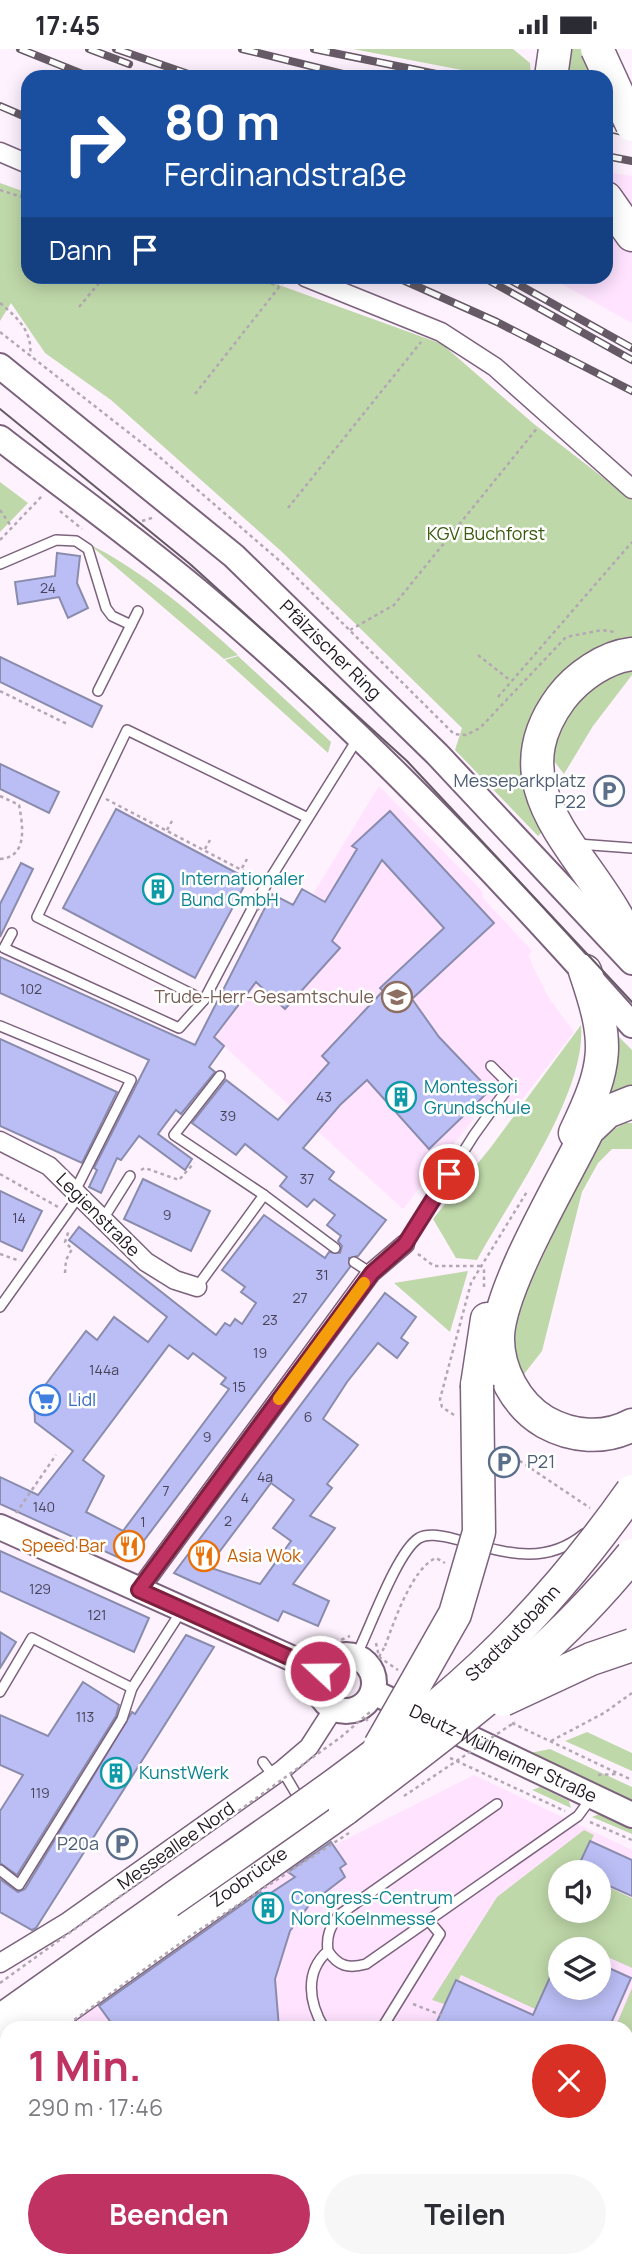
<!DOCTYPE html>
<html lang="de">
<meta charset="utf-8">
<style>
body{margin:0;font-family:Manrope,sans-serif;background:#f7f7f7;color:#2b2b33;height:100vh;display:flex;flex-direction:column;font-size:26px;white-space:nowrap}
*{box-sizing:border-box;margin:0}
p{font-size:23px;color:#7c7c81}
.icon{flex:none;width:38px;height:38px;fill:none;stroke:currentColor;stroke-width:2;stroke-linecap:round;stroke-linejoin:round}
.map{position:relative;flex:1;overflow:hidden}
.side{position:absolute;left:0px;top:1972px;width:634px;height:247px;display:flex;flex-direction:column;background:#fff;border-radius:21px 21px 0 0;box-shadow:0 4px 18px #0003}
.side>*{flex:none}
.banner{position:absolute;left:21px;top:21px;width:592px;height:214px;border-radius:21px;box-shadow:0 4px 18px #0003;background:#1a4fa0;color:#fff;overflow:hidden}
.buttons{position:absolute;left:548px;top:1811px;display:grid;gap:14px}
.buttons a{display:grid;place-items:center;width:63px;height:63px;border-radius:50%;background:#fff;box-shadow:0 4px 18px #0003;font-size:35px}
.pin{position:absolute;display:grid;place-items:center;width:60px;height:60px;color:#fff;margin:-30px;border:4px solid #fff;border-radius:50%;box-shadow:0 2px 7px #0007}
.me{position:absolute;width:77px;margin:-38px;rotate:291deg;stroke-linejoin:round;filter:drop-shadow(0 0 5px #0008)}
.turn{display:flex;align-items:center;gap:24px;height:147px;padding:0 28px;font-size:32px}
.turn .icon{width:91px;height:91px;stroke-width:2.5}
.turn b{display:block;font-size:49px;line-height:60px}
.then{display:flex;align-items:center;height:66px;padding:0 28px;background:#0003;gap:14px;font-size:26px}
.round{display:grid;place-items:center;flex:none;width:74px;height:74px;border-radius:37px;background:#f7f7f7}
.head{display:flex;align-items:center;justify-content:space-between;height:119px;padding:0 28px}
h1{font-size:42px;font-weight:700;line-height:52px;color:#c03262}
.button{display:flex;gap:14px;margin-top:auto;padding:14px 28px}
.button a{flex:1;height:80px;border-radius:42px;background:#c03262;color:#fff;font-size:28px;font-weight:700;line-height:80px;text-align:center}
.button a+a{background:#f7f7f7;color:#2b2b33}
.status{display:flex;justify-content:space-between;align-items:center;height:49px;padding:0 35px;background:#fff;direction:ltr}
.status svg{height:19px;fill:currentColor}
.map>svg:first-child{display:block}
.built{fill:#ffe3ff;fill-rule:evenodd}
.green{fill:#bfd8a9}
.building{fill:#bbbef5;stroke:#8a8cad;stroke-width:2;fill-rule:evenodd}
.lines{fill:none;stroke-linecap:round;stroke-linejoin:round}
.lane-casing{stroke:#7c627c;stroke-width:12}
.street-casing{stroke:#7c627c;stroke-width:21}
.secondary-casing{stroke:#7c627c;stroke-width:28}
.highway-casing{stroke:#7c627c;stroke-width:35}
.path{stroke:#b2a7b2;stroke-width:2.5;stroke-dasharray:3.5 3.5;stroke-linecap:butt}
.lane{stroke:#fff;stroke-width:9}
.street{stroke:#fff;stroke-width:18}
.secondary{stroke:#fff;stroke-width:24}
.highway{stroke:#fff;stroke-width:32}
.tram{stroke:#655a65;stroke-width:2}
.rail-casing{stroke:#655a65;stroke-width:8}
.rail{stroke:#fff;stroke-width:5;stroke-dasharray:16;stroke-linecap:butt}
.highway-bridge-casing{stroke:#7c627c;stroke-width:35;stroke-linecap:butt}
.path-bridge{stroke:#b2a7b2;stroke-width:2.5;stroke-dasharray:3.5 3.5;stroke-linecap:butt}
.highway-bridge{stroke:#fff;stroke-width:32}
.route-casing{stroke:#7d2040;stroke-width:18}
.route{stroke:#c03262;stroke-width:12}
.slow{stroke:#f59e0b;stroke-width:12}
.labels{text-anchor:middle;stroke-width:5;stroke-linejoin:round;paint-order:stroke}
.number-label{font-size:14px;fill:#484257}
.park-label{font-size:18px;fill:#3a5a0e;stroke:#fff}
.street-label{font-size:18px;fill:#221822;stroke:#fff}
.service-label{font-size:18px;fill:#4e5e75;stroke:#fff;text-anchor:end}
.culture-label{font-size:18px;fill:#0d838f;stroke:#fff;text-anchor:start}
.education-label{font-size:18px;fill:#785e54;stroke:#fff;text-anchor:end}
.shop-label{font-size:18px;fill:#366cbe;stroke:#fff;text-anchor:start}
.food-label{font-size:18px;fill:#c56008;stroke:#fff;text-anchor:end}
</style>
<div class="status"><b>17:45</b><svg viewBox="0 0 49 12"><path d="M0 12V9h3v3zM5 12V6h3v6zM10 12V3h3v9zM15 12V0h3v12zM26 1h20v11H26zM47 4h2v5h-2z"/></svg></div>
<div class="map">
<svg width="632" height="2218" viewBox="0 0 632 2218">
<rect width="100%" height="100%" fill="#fef2fe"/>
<g class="built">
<path d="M606 123 632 127V274L549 228H606Z"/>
<path d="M379 737 482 842 483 849 532 902 529 905 531 914 549 949 574 983 507 1070 489 1050 403 1160 214 988 274 909Z"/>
<path d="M474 1726 632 1801V2218H0V1964ZM560 1824H598V1862H560ZM560 1900H598V1939H560ZM7 1979H626V2212H7Z"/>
</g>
<g class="green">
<path d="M353 0H513L530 14 531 28H498Z"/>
<path d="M567 0H584L596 28H565Z"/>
<path d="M0 134 28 144V228H257L442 295 534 375 632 451V626L593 677 564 725 550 707 572 656 549 651 543 782 538 787 455 701 462 679 281 502 111 351 45 304 11 254 0 272Z"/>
<path d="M0 433 28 454 0 483Z"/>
<path d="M89 495C146 524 191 564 238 606L224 610Z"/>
<path d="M238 607 331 693 328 704 225 611Z"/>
<path d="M581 976C587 1044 510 1150 477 1211L456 1209 433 1170 491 1098Z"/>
<path d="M615 984 632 1001V1048L600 1061Z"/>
<path d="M626 1074H632V1100H612L598 1114 582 1143 542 1302 521 1329 515 1322 510 1277 595 1097 612 1081Z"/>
<path d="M468 1222 450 1283 394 1234Z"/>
<path d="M587 1683 632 1704V1722L565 1692Z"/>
<path d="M550 1700 632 1738V1751L530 1704Z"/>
<path d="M540 1738 569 1752 571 1759 532 1741Z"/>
<path d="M599 1765 632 1780V1785L592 1768Z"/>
<path d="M584 1781 594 1786 576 1823 560 1824V1862H598L599 1834 632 1849V1919L599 1904 598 1900H590L566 1891 535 1960 461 1926 447 1956 432 1951 497 1848Z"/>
<path d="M632 1939V2031L627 2029 626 1979H615Z"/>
</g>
<g class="building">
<path d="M57 504 80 507 77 534 88 559 68 569 59 548 18 555 15 533 55 527Z"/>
<path d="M0 608 102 657 92 678 0 633Z"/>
<path d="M0 715 59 743 49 764 0 740Z"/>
<path d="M116 760 248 830 195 929 63 859Z"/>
<path d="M390 762 494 874 412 950 439 988 481 1032 477 1036 486 1045 429 1100 367 1031 340 1056 303 1099 334 1123 329 1130 386 1171 358 1207 349 1209 350 1218 329 1246 130 1510 124 1511 0 1455V1428L38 1446 73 1402 35 1373 34 1351 86 1282 97 1291 114 1268 148 1293 167 1268 69 1191 79 1178 216 1286 225 1274 230 1277 235 1270 242 1275 256 1254 241 1243 245 1238 222 1221 264 1166 325 1209 329 1203 340 1204 342 1197 338 1192 341 1187 327 1176 335 1166 314 1150 307 1158 280 1137 287 1128 245 1095 236 1106 192 1074 226 1031 278 1071 329 1014 322 1007 383 942 380 939 444 879 382 811 332 892 340 899 285 960 256 933 214 988 224 997 209 1018 215 1023 181 1065 176 1061 158 1085 192 1110 185 1121 139 1087 121 1111 117 1109 101 1144 89 1138 97 1121 94 1119 149 1011 0 944V908L195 996 272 845 293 856 302 840 325 853 357 800 352 797ZM169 1296 188 1310 193 1304 226 1329 221 1335 229 1340 123 1482 86 1463 104 1427 83 1411Z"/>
<path d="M21 814 33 820 0 888V855Z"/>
<path d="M0 990 117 1043 82 1114 0 1077Z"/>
<path d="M143 1130 210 1162 191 1202 124 1170Z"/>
<path d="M0 1142 42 1162 22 1202 0 1192Z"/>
<path d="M385 1244 416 1268 401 1289 408 1294 397 1309 378 1294 347 1333 323 1370 358 1396 327 1435 332 1439 310 1467 335 1479 293 1535 329 1552 318 1577 283 1562 278 1572 174 1524ZM271 1434 294 1451 273 1479 291 1492 260 1535 208 1518Z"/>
<path d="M0 1502 149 1569 134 1603 0 1542Z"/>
<path d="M0 1583 16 1593 0 1619Z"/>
<path d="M186 1586 214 1598 36 1879 32 1881 0 1863V1830L18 1843 25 1840 132 1663 135 1665Z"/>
<path d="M83 1633 119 1656 116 1667 17 1826 0 1814V1762L23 1726 0 1716V1666L48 1687Z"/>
<path d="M590 1792 632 1811V1847L598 1832V1824H575Z"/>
<path d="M331 1793 346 1815 340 1819 345 1828 310 1855 290 1882 275 1930 279 1979H115L99 1957 260 1843 266 1847 295 1828 288 1823Z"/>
<path d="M560 1906V1939H598V1914L631 1929 609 1979H434L456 1931 533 1966Z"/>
</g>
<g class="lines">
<g class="lane-casing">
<g id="lane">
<path d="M0 515 56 491 76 492 88 500 106 559 112 567 131 576"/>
<path d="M98 642 138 562"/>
<path d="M308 769 127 681 37 868 204 951 255 854 358 689"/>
<path d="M578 795 632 799"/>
<path d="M12 884 4 899 179 979 204 951"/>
<path d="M0 977 131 1031 75 1142"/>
<path d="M220 1027 174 1086 264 1146 335 1199"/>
<path d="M103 1170 130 1127"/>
<path d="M405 1195 474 1086 510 1036 491 1017"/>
<path d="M354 1213 371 1224"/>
<path d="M197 1238 264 1146"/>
<path d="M0 1258 79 1147"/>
<path d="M356 1607C369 1582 397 1502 419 1489 428 1484 441 1487 451 1489 499 1501 541 1520 584 1485"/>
<path d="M0 1643 32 1589 132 1639"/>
<path d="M263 1713 274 1728"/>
<path d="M282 1721 301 1753"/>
<path d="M0 1821 19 1836 122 1670 132 1639 182 1561"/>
<path d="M328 1902C338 1917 348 1920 366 1915L578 1767 592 1748"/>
<path d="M324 1979C309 1954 304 1923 328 1902 326 1887 330 1878 339 1866L497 1755"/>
<path d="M382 1979 440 1885 429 1872"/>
<path d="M505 2218 508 2212"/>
</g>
</g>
<g class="street-casing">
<g id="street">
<path d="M0 103 28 115"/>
<path d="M305 228 441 283 495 318 632 440"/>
<path d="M0 1092 49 1117 146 1213 175 1231 197 1238"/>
<path d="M139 1541 371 1224 405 1195"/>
<path d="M0 1914 66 1874 282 1721 309 1698 334 1659"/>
</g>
</g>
<g class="secondary-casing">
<g id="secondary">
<path id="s1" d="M0 317 234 507 437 705 632 913"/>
<path d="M0 389C67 441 136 490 201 545 357 676 497 824 632 976"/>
<path d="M0 1478 320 1622"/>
<circle cx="346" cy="1634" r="28"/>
<path id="s2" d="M373 1643 632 1766"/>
</g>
</g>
<g class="highway-casing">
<g id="highway">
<path d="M551 28 555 0"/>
<path d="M606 149 632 186"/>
<path d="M632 605C605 608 577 628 561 649 487 749 606 815 632 902"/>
<path d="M632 1053 607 1063 588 1081C564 1130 500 1237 498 1287 497 1320 516 1356 545 1373 572 1388 604 1391 632 1376"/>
<path d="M575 1084C608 1015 610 995 585 922"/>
<path d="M477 1336 487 1270"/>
<path d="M0 1972 168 1853"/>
<path id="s3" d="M36 1979 345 1760"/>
<path d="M0 2007 7 2002"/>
</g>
</g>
<g class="path">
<path d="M0 141 28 150"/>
<path d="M21 148 24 140H28"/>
<path d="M251 228 279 237"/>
<path d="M0 254C18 269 33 283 30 307"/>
<path d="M79 258 104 228"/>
<path d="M0 283 156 405 281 513 454 685 466 686 480 679 566 588 602 581 614 583"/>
<path d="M195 345 287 228"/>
<path d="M288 459 421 293"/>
<path d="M0 461 11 477"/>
<path d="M60 462 82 480"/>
<path d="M142 472 155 468"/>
<path d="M0 491 42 447"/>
<path d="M350 581 394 556 538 378"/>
<path d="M478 606 511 632"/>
<path d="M0 642 67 675"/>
<path d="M498 648 632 493"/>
<path d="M0 747 19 756C23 777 28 808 0 810"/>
<path d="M106 750 255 828"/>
<path d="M167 781 172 772"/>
<path d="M205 800 210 791"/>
<path d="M242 819 247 810"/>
<path d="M141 1121 145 1119 179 1131 194 1114"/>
<path d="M0 1125 58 1158"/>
<path d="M0 1205 20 1212"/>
<path d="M418 1205 434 1217H484"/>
<path d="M65 1224 66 1211 72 1200 65 1193 69 1181"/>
<path d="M484 1238V1217"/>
<path d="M454 1366 442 1358 440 1350 471 1234 528 1141"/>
<path d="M502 1400 590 1459"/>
<path d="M16 1464 56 1406"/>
<path d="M376 1594 379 1608 398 1621"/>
<path d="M322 1599 350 1587"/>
<path d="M379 1608 385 1597"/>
<path d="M355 1660 368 1672"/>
<path d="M512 1674 632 1731"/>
<path d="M551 1692 604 1664 632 1644"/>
<path d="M450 1709 565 1762"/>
<path d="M598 1726 616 1725"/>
<path d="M590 1773 632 1791"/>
<path d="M413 1955 441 1966"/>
</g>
<use href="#lane" class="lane"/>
<use href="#street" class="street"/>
<use href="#secondary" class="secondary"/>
<use href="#highway" class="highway"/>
<path class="tram" d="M0 360 190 515 407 712 632 953"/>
<g class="rail-casing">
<g id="rail">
<path d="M20 0 90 28"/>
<path d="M89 0 129 15"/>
<path d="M116 0 197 28"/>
<path d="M242 0 355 28"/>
<path d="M314 0 451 28"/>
<path d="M606 56 632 61"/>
<path d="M0 57 28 69"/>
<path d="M606 79 632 85"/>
<path d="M606 107 632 112"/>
<path d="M396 228 497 273 632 342"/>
<path d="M483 228 632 311"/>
<path d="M505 228 632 299"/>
</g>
</g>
<use href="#rail" class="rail"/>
<g class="highway-bridge-casing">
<g id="highway-bridge">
<path d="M597 0 632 76"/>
<path d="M503 1651 591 1610 632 1596"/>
<path d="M380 1697 455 1565 479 1483 477 1336"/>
<path d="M345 1760C447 1683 551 1607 632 1506"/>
<path id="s4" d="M168 1853C259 1789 353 1727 439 1655 512 1594 577 1520 632 1442"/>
</g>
</g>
<g class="path-bridge">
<path d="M238 849 263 863"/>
<path d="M385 1597C394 1573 412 1519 436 1509L445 1514"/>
<path d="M404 1747 515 1673"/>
<path d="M0 1934 341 1688 370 1663"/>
<path d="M63 1979 193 1885 349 1784"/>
</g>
<use href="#highway-bridge" class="highway-bridge"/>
</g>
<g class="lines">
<g class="route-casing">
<path id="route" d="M320 1622 139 1541 372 1224 405 1195 449 1125"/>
</g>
<use href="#route" class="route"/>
<path class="slow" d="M279 1350 364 1234"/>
</g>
<defs>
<g id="parking-ring" transform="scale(1.575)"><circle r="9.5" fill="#fff" stroke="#5c6f8a" stroke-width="1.5"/><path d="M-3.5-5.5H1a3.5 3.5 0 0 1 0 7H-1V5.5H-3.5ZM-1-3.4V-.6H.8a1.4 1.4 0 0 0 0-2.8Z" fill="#5c6f8a"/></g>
<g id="building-ring" transform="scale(1.575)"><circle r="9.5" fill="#fff" stroke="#0f9aa8" stroke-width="1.5"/><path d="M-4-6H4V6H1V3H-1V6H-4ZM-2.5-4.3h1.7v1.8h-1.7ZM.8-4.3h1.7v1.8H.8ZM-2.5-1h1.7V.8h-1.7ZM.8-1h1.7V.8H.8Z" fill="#0f9aa8"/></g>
<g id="school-ring" transform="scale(1.575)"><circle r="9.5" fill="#fff" stroke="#8d6e63" stroke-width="1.5"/><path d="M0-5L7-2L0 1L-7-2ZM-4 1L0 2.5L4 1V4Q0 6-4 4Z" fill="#8d6e63"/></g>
<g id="supermarket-ring" transform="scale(1.575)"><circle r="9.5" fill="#fff" stroke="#3f7fe0" stroke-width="1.5"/><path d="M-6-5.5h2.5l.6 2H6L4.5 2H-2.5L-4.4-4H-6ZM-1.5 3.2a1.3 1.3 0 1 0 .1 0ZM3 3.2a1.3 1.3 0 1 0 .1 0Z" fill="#3f7fe0"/></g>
<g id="restaurant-ring" transform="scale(1.575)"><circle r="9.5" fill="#fff" stroke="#e8710a" stroke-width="1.5"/><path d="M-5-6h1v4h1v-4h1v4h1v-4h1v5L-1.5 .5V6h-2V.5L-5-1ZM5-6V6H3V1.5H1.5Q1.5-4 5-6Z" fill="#e8710a"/></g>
</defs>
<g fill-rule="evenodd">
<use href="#parking-ring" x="609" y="742"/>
<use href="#building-ring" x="158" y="840"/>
<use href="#school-ring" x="397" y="948"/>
<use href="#building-ring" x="401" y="1048"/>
<use href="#supermarket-ring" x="45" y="1351"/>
<use href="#parking-ring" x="504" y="1413"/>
<use href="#restaurant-ring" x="129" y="1497"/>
<use href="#restaurant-ring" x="204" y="1507"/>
<use href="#building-ring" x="116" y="1724"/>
<use href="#parking-ring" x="122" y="1795"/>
<use href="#building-ring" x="268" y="1859"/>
</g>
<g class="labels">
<g class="number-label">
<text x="48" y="544">24</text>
<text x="31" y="945">102</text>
<text x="324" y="1053">43</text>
<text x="228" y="1072">39</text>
<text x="307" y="1135">37</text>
<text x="167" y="1171">9</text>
<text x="19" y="1174">14</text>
<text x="322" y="1231">31</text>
<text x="300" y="1254">27</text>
<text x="270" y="1276">23</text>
<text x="260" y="1309">19</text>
<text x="104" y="1326">144a</text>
<text x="239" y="1343">15</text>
<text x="308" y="1373">6</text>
<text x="207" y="1393">9</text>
<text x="265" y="1433">4a</text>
<text x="166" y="1447">7</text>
<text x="245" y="1454">4</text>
<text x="44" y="1463">140</text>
<text x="228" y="1477">2</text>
<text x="143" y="1478">1</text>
<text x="40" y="1545">129</text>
<text x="97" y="1571">121</text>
<text x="85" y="1673">113</text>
<text x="40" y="1749">119</text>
</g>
<g class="park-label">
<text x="486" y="491">KGV Buchforst</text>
</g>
<g class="street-label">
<text dy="6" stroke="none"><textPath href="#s1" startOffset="436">Pfälzischer Ring</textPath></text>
<text transform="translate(98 1166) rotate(45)" y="6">Legienstraße</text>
<text dy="6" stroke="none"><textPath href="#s4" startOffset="438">Stadtautobahn</textPath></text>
<text dy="6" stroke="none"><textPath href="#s2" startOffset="144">Deutz-Mülheimer Straße</textPath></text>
<text transform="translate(176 1797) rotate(-35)" y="6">Messeallee Nord</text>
<text dy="6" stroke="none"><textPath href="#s3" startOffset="261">Zoobrücke</textPath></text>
</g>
<g class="service-label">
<text x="586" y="738">Messeparkplatz<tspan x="586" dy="21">P22</tspan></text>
<text x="527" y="1419" text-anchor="start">P21</text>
<text x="99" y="1801">P20a</text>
</g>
<g class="culture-label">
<text x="181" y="836">Internationaler<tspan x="181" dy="21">Bund GmbH</tspan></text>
<text x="424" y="1044">Montessori<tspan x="424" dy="21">Grundschule</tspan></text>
<text x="139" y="1730">KunstWerk</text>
<text x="291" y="1855">Congress-Centrum<tspan x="291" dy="21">Nord Koelnmesse</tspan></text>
</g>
<g class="education-label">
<text x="374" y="954">Trude-Herr-Gesamtschule</text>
</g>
<g class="shop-label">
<text x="68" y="1357">Lidl</text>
</g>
<g class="food-label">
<text x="106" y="1503">Speed Bar</text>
<text x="227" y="1513" text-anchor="start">Asia Wok</text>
</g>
</g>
</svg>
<div class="buttons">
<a><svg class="icon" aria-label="sound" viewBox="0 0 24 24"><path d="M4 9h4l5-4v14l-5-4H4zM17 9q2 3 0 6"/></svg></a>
<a><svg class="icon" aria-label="layers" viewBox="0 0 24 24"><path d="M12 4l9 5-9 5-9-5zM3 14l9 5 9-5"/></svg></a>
</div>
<div class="pin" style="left:449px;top:1125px;background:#d93025"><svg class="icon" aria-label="arrive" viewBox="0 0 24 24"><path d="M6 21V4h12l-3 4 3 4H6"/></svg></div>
<svg class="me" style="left:320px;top:1622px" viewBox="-20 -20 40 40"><circle r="17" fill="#c03262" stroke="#fff" stroke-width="3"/><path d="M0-11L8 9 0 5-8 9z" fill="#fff"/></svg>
<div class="banner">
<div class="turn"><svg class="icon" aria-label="right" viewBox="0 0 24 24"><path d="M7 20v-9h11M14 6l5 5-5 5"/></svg><div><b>80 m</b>Ferdinandstraße</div></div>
<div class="then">Dann<svg class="icon" aria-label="arrive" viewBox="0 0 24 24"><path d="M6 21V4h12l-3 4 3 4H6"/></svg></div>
</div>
<section class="side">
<div class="head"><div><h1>1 Min.</h1><p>290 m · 17:46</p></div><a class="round" style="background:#d93025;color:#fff"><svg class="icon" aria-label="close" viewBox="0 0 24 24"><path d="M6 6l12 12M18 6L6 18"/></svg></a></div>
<div class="button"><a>Beenden</a><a>Teilen</a></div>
</section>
</div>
